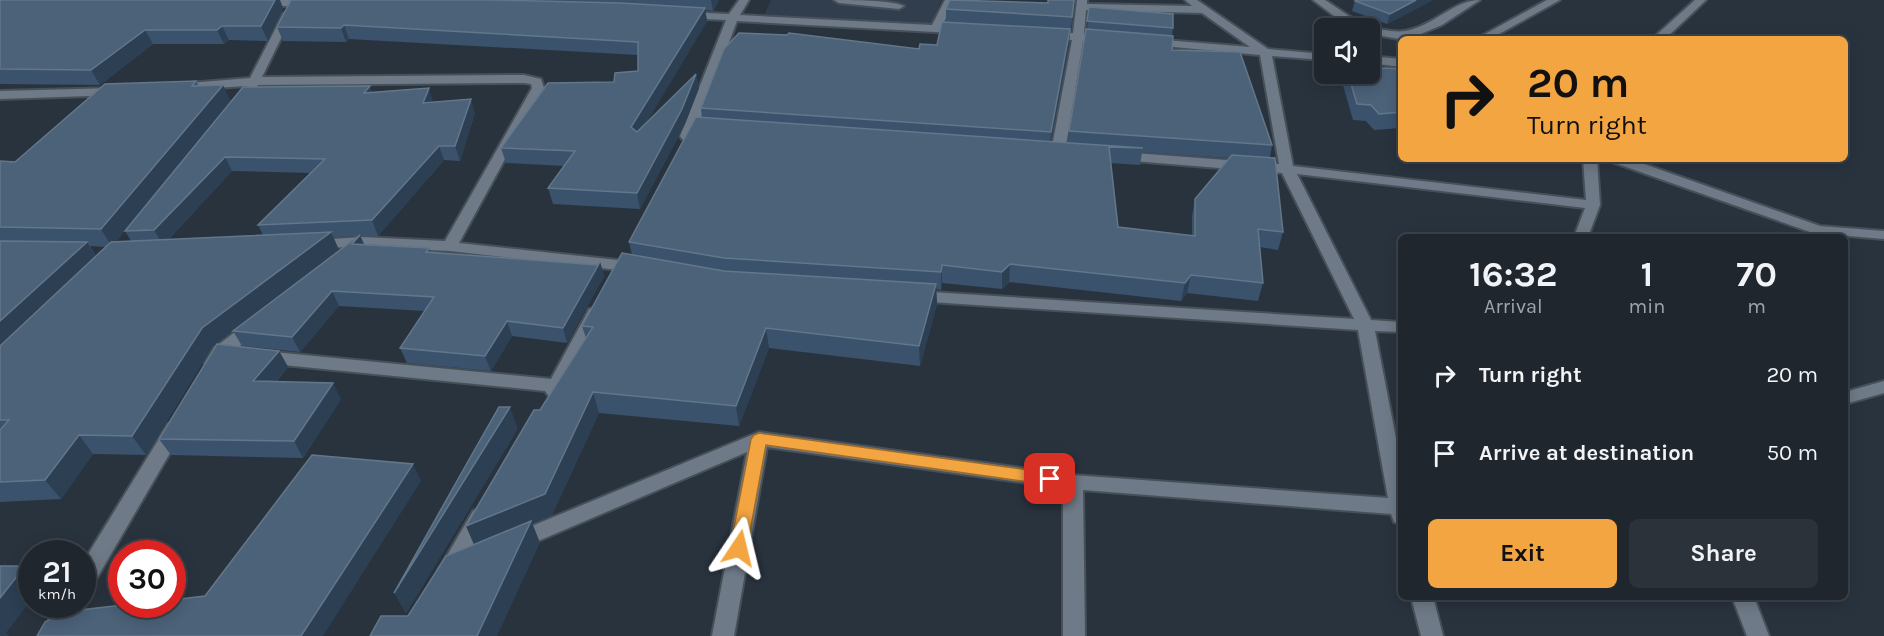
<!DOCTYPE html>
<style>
body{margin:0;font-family:Karla,sans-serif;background:#2c323a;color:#f1f3f6;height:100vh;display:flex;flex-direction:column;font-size:22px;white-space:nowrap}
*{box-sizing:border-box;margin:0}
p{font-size:20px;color:#a1a5aa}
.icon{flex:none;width:33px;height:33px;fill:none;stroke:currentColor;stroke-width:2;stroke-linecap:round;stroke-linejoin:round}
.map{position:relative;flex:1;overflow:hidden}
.drawer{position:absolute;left:1398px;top:234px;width:450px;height:366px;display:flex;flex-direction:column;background:#1f262e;border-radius:9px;box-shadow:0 3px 15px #0003,0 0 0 2px #3c434a}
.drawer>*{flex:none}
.top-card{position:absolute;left:1398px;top:36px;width:450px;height:126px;border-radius:9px;box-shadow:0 3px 15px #0003,0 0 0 2px #3c434a;background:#f2a541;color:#111;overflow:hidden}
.buttons{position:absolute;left:1314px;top:18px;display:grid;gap:12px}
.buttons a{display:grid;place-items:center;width:66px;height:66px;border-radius:9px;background:#1f262e;box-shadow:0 3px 15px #0003,0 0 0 2px #3c434a;font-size:30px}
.speed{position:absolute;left:18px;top:540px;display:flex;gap:12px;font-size:30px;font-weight:700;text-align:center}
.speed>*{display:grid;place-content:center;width:78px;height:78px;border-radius:50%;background:#1f262e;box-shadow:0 3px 15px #0003,0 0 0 2px #3c434a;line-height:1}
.speed small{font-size:15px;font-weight:400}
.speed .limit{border:9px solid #d22;background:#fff;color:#111}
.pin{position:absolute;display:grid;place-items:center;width:51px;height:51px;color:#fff;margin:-26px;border-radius:12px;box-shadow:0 3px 9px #0006}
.me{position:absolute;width:66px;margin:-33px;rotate:10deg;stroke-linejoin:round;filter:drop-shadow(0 0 4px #0008)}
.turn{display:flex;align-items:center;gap:21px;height:126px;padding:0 30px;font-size:27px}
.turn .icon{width:78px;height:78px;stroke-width:2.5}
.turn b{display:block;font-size:42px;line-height:51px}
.eta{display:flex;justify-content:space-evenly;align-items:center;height:102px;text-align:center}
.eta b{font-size:36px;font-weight:700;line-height:42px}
.action{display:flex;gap:12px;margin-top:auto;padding:12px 30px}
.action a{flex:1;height:69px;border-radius:9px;background:#f2a541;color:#111;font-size:24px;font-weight:700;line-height:69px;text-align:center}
.action a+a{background:#2c323a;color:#f1f3f6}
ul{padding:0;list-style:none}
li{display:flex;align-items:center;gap:18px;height:78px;padding:0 30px}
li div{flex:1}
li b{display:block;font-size:22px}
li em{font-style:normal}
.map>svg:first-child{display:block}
.built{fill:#303e4e}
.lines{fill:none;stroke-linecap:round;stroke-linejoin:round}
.service-casing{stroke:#475059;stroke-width:4}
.minor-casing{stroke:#475059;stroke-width:4}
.service{fill:#6e7a87;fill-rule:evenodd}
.minor{fill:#6e7a87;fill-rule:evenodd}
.wall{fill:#3a526b;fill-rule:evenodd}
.shaded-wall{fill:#2c3f53}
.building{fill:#4c6279;stroke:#63778b;stroke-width:1.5}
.route{fill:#f2a541;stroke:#9d6b2a;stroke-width:1.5}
</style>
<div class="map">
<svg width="1884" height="636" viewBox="0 0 1884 636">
<rect width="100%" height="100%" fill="#29333e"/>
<path class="built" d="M771 0H941L929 31 762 20Z"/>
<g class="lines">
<g class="service-casing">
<path id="service" d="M834 0C850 0 892 0 904 6L899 9 839 3Z"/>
</g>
<g class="minor-casing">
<g id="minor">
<path d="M258 0H312L316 3 311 6H259L254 3Z"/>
<path d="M739 0H749L740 15 932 25 945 0H955L942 26 962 27 968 30 962 33 935 32 737 21 694 136 692 139H682L680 136 726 20 685 18 680 15 685 12 729 14Z"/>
<path d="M1077 0H1087V4L1192 6 1185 0H1197L1268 49 1324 54V60L1272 56 1293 166 1586 200 1583 159H1597L1600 205 1588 237H1574L1585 208 1297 174 1371 320 1401 322V332L1375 331 1401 464V524L1394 522 1391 514 1083 490 1085 636H1063V488L767 447 734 636H712L747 452 524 547 517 549 510 547 507 541 510 535 759 432 1073 475 1388 498 1358 330 915 301 907 296 915 291 1354 319 1282 173 1121 160 1114 156 1121 152 1279 164 1260 55 1152 45 1146 42 1152 39 1250 47 1202 13 1086 10 1084 34 1105 36 1111 39 1105 42 1083 41 1065 152 1063 155H1053L1051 152 1072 40 1047 38 1041 35 1047 32 1073 33Z"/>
<path d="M1313 0H1325L1367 28C1384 28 1395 35 1413 29 1437 22 1456 0 1480 0L1442 25 1416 36 1399 39 1370 34V28H1350Z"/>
<path d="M1547 0H1560L1490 39H1476Z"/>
<path d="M1695 0H1706L1665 39H1652Z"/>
<path d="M288 11 293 14 262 77 524 75 541 79 544 88 459 243 636 262 644 267 641 270 636 272 450 251 362 247 311 248 308 245 311 242 316 240 362 237 445 241 532 88 531 84 524 83 258 85 255 90H247L246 86 185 90V84L189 83 250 78 283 14Z"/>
<path d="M1370 56 1401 59V67L1370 63Z"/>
<path d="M115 88 119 89V95L0 99V91Z"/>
<path d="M1610 159H1630L1820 226 1884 231V239L1813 233 1612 162Z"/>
<path d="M595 308 601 309 603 313 566 386 560 395 554 397 548 395 545 391 263 363 257 361 254 357 257 353 263 351 551 379 587 313 589 309Z"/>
<path d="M254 321 260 322 262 326 260 330 227 356 220 367H208L205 363 214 348 248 322Z"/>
<path d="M1884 381V393L1845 404V392Z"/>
<path d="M175 422 182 424 184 429 90 590 82 593V564L168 424Z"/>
<path d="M480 509 487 511 490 517 456 576 449 579 442 576 438 570 442 564 473 511Z"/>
<path d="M1411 597H1433L1443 636H1421Z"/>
<path d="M1732 597H1754L1769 636H1747Z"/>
<path d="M58 604H81L63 636H40Z"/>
</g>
</g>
<use href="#service" class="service"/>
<use href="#minor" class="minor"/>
</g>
<g class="wall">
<path d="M0 0 283 8 268 41 229 40 224 44H153L100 85 0 84Z"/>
<path d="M291 0H719L713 11 705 10 707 21 646 123 696 74 699 88 685 124 640 209 553 204 548 188 564 166 506 163 501 148 614 82 638 71V55L349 39 346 42 283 41 277 27Z"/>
<path d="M1048 0H1075L1069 42 1051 142 1068 143 1069 131 1087 29 1089 7 1173 28 1172 36V50L1272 145 1270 157 1283 232 1278 250 1260 247 1263 283 1258 301 1187 293 1181 301 1009 282 1002 289 942 283 941 290 936 289 937 304 920 366 769 348 739 426 599 413 552 515 532 523 540 543 408 616 474 545 466 526 586 338 582 326 632 255 629 242 702 118 701 108 937 45 946 22V9L1048 3ZM1142 152 1229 158 1195 199 1192 216V235L1118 227 1110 163 1140 165Z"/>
<path d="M1357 0H1433L1387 24 1352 11 1355 1Z"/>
<path d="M1401 69V128L1374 130 1366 121 1353 120 1343 85 1346 74H1370Z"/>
<path d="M196 81 198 85 116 242 131 241 125 231 243 87 372 92 433 102 475 113 460 161 444 160 378 236H360L364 244 429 248 431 253 598 265 600 262 604 276 567 343 512 336 491 371 407 363 400 348 425 311 339 306 300 352 242 346 233 331 358 236 333 237 339 250 213 346 146 455 93 454 61 499 0 502V161L15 162ZM232 171 310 173 258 225 263 235 168 240ZM90 246 106 247 96 256Z"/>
<path d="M279 351 288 367 276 382 341 399 303 458 171 455 159 439Z"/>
</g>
<g class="shaded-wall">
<path d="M275 0H280L283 8 268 41 261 26Z"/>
<path d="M711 0H719L713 11Z"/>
<path d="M1416 0H1433L1387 24 1390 14Z"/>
<path d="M705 8 707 21 635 142 631 127Z"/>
<path d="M344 25 349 39 346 42 341 28Z"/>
<path d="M222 26 229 40 224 44 217 30Z"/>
<path d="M1070 29 1069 42 1050 146 1051 132Z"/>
<path d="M145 30 153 44 100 85 91 70Z"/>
<path d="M696 74 699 88 685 124 640 209 637 193Z"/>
<path d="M223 85 231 101 112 247 101 229Z"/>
<path d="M370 86 375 100 364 93Z"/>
<path d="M429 88 433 102 423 103Z"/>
<path d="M471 99 475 113 460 161 455 146Z"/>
<path d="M439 146 444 160 378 236 372 220Z"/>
<path d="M225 157 232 171 163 245 154 230Z"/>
<path d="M331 232 339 250 213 346 146 455 132 436 202 328Z"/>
<path d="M360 235 366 249 352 244Z"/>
<path d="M87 242 98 260 0 353V321Z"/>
<path d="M600 262 604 276 567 343 563 328Z"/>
<path d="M1010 264 1009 282 1002 289V272Z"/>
<path d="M942 265V283L941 290V272Z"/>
<path d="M1191 275 1187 293 1181 301 1185 283Z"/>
<path d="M936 284 937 304 920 366 919 346Z"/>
<path d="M332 291 339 306 300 352 292 337Z"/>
<path d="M507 321 512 336 491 371 485 356Z"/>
<path d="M766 328 769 348 739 426 736 406Z"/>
<path d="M279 351 288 367 262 398 253 381Z"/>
<path d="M333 383 341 399 303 458 294 441Z"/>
<path d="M593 392 599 413 552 515 532 523 540 543 497 636H477L475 546 466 526Z"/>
<path d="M510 407 518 429 406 614 394 593Z"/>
<path d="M79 435 93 454 61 499 45 480Z"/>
<path d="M413 464 421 481 323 636H301Z"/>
<path d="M25 566 32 573V599L6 633 9 636H0V598Z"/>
</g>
<g class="building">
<path d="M0 0H275L261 26H222L217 30H145L91 70 0 69Z"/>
<path d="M291 0H495L620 3 705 8 631 127 637 132 696 74 682 109 637 193 548 188 575 151 501 148 548 83 614 82 615 73 638 71V42L344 25 341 28 277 27Z"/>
<path d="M950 0 1048 3V0H1074L1072 17 946 9Z"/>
<path d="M1357 0H1416L1390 14 1355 1Z"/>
<path d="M1089 7 1173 14V28L1087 21Z"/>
<path d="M942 22 1070 29 1051 132 701 108 724 49 739 33 787 35 789 33 919 49 920 44 937 45Z"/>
<path d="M1086 29 1173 36 1172 50 1240 52 1272 145 1069 131Z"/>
<path d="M1385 68 1401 69V112L1379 114 1371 105 1357 104 1348 74H1370V69Z"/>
<path d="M196 81 192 86 223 85 101 229 0 227V161L15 162 105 84Z"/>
<path d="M370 86 364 93 429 88 423 103 471 99 455 146H439L372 220 258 225 325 159 225 157 154 230 125 231 243 87Z"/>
<path d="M696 117 1143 148 1109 147 1118 227 1195 236V199L1232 155 1275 158 1283 232 1258 229 1263 283 1191 275 1185 283 1010 264 1002 272 942 265 941 272 724 258 629 242Z"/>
<path d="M331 232 202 328 132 436 79 435 45 480 0 482V430L9 420H0V346L111 242Z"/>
<path d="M360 235 352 244 429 248 426 252 598 265 600 262 563 328 507 321 485 356 400 348 434 297 332 291 292 337 233 331Z"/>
<path d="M0 241 87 242 0 321Z"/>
<path d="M622 253 724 271 936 284 919 346 766 328 736 406 593 392 545 494 466 526 534 410H540L593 327 582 326Z"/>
<path d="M217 344 279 351 253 381 333 383 294 441 159 439Z"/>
<path d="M499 407H510L394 593 462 472Z"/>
<path d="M312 455 413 464 301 636H37L45 622 49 620 53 613 132 604H172V600L205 596Z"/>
<path d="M531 521 477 636H370L381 616H408L446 556Z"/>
<path d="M0 566H25L0 598Z"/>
</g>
<path class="route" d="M759 433 1050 473 1056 475 1059 479 1056 483 1050 485 766 445 747 548 745 553 739 555 733 553 730 548 751 439 754 435Z"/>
</svg>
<div class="buttons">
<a><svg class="icon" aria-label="sound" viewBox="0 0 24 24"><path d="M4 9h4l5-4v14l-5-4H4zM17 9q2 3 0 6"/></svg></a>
</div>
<div class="speed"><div>21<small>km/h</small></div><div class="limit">30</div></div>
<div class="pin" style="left:1050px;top:479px;background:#d93025"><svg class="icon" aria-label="arrive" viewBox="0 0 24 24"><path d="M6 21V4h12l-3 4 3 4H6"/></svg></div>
<svg class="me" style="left:739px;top:548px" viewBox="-20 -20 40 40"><path d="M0-17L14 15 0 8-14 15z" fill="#f2a541" stroke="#fff" stroke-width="4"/></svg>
<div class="top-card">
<div class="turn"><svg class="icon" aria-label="right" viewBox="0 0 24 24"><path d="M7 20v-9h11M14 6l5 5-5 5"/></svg><div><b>20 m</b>Turn right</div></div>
</div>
<section class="drawer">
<div class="eta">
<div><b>16:32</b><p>Arrival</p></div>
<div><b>1</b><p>min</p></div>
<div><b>70</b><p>m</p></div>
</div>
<ul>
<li><svg class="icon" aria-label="right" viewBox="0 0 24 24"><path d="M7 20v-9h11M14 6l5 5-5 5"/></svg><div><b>Turn right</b></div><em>20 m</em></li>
<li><svg class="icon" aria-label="arrive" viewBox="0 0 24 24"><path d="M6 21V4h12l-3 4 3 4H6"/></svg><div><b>Arrive at destination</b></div><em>50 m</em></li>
</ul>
<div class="action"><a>Exit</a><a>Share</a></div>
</section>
</div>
